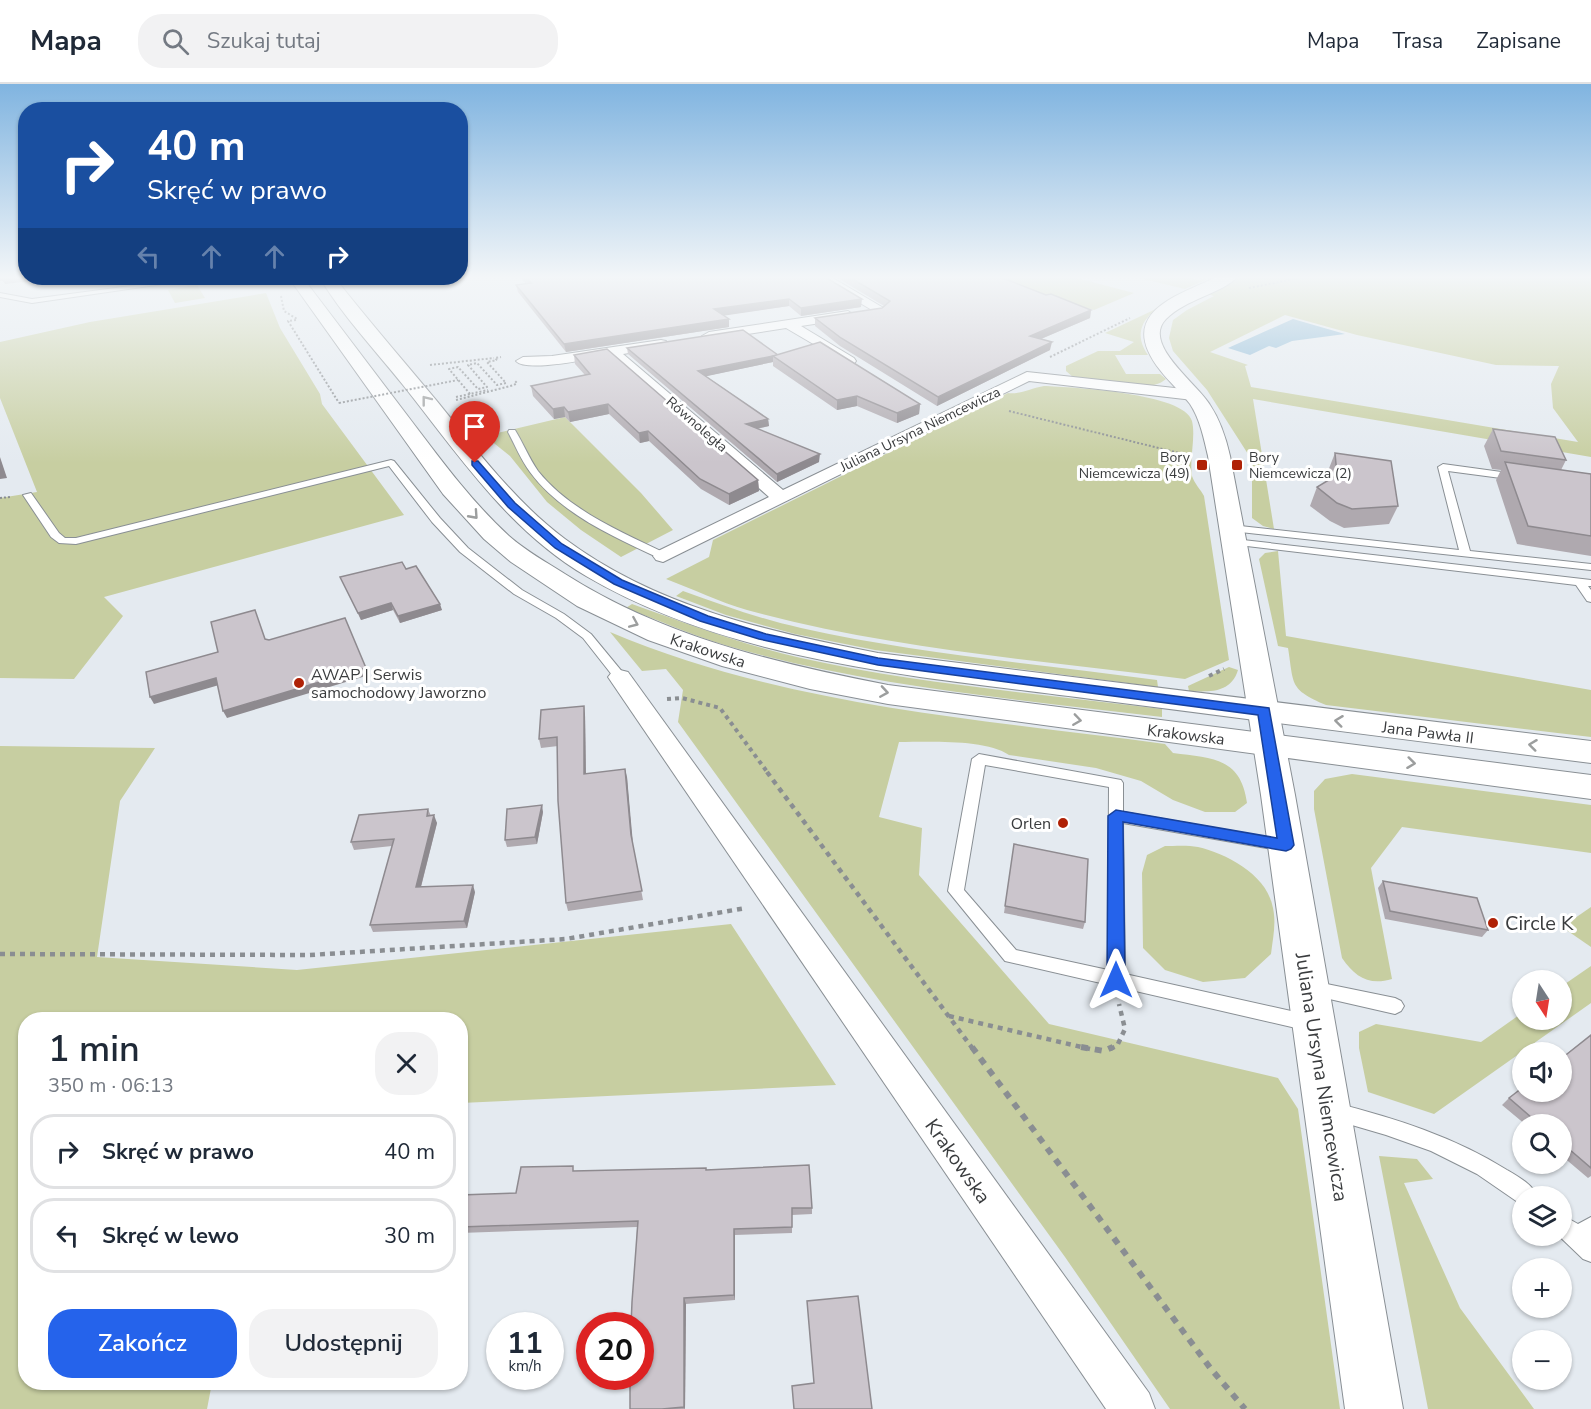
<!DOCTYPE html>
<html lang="pl">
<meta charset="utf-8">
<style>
body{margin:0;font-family:"Nunito Sans",sans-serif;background:#f2f2f3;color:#1f2937;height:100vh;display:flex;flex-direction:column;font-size:22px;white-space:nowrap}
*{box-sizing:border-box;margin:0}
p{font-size:20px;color:#747a83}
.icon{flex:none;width:33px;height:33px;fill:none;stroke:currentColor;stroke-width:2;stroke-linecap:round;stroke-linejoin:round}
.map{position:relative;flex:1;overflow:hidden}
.panel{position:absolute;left:18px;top:928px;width:450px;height:378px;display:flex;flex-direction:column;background:#fff;border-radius:24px;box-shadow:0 2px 4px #0004}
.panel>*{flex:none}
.guide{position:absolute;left:18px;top:18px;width:450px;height:183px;border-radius:24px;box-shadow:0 2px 4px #0004;background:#1a4fa0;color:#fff;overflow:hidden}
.needle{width:39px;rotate:168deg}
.controls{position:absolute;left:1512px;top:886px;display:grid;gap:12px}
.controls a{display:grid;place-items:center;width:60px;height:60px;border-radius:50%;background:#fff;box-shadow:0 2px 4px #0004;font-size:30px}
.speed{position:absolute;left:486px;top:1228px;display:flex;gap:12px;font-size:30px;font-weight:700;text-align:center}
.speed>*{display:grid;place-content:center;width:78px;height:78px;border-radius:50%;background:#fff;box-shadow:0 2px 4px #0004;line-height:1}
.speed small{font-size:15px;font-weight:400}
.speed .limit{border:9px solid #d22;background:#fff;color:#111}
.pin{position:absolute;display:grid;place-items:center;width:51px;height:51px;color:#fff;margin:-62px -26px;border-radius:50% 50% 50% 0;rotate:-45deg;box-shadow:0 0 6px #0007}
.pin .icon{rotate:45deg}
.me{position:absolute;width:66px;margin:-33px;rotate:0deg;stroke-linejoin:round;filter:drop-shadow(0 0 4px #0008)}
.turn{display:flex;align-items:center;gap:21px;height:126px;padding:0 30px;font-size:27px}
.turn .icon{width:78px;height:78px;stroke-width:2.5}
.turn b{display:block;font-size:42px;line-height:51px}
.lanes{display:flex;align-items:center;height:57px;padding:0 30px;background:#0003;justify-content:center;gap:30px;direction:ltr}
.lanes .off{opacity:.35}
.round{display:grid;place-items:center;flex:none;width:63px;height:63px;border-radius:24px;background:#f2f2f3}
.headline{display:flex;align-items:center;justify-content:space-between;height:102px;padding:0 30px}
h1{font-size:36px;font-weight:600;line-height:45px}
.primary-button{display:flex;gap:12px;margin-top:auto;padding:12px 30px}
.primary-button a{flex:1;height:69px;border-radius:24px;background:#2563eb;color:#fff;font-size:24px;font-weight:600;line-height:69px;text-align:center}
.primary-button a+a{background:#f2f2f3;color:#1f2937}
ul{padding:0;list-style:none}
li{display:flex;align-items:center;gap:18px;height:75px;margin:0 12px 9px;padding:0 18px;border:3px solid #e0e1e3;border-radius:24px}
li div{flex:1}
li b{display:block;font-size:22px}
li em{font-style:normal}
header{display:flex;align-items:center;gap:36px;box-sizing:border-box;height:84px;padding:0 30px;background:#fff;border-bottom:2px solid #e0e1e3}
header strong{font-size:28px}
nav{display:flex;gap:33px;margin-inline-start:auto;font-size:21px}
.search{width:420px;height:54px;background:#f2f2f3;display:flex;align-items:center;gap:15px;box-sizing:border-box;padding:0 21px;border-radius:24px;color:#747a83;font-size:22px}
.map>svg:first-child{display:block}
.green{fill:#c7cea1;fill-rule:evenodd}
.water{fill:#85b5d4}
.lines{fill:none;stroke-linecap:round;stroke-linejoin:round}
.service-casing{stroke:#898f94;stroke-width:2}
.minor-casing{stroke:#898f94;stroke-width:2}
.tertiary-casing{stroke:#898f94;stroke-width:2}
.primary-casing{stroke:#898f94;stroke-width:2}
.path-far3{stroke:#8a8e92;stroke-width:2;stroke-dasharray:2 2;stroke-linecap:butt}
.path-far2{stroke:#8a8e92;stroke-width:4;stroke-dasharray:4 4;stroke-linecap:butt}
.path-far1{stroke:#8a8e92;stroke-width:4.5;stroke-dasharray:5 5;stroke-linecap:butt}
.path{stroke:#8a8e92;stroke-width:6;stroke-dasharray:7 7;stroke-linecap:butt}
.service{fill:#fff;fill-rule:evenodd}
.minor{fill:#fff;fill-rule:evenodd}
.tertiary{fill:#fff;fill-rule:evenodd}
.primary{fill:#fff;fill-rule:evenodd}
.path-bridge{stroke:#8a8e92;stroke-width:2;stroke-dasharray:2 2;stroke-linecap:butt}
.wall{fill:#afa9af}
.shaded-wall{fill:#8e8a8f}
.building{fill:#cbc5cc;stroke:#8e8a8f;stroke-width:1.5}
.oneway{stroke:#9c9e9e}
.route{fill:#2563eb;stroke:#184099;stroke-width:1.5}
.poi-dot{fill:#af2106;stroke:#fff;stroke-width:2}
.labels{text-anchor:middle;stroke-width:6;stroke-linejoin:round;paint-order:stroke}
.far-street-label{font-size:14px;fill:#3a3c3e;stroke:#fff}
.far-poi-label{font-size:14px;fill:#3a3c3e;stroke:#fff;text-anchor:end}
.street-label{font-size:16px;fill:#3a3c3e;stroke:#fff}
.poi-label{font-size:16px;fill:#3a3c3e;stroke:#fff;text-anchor:start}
.near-poi-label{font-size:20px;fill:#3a3c3e;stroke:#fff;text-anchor:start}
.near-street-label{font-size:20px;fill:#3a3c3e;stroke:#fff}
</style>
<header>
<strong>Mapa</strong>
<div class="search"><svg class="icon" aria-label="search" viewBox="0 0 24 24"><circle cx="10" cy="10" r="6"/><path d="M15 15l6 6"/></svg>Szukaj tutaj</div>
<nav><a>Mapa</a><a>Trasa</a><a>Zapisane</a></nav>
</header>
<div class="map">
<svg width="1591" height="1325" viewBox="0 0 1591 1325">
<rect width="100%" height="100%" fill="#e4eaf0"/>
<g class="green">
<path d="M997 193H1073L1134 209 1094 226 988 196Z"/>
<path d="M1135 193H1186L1199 196 1212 193 1185 205Z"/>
<path d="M1241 193H1591V373L1253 315 1274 445 1263 442 1252 434V385L1248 370 1207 306 1173 267 1169 254 1173 236 1187 226 1214 212 1207 210ZM1285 231 1357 251 1496 281 1559 282 1551 300 1553 324 1578 358 1251 303 1245 282 1248 281 1210 268Z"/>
<path d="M197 201 205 214 175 219 168 206Z"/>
<path d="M266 209 280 244 320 310 322 320 404 431 104 513 123 532 74 595 0 594V414L37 408 0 314V258L90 238Z"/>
<path d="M1158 224C1140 237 1135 252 1148 271H1115L1126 290H1160L1166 295C1149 311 1095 296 1073 293L1066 287V282L1098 267H1120L1134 258 1105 249Z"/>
<path d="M1044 302C1071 303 1185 309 1192 337 1196 354 1189 375 1192 392 1194 399 1201 406 1204 412L1229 576 1185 595C1039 576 888 565 747 526 719 518 693 505 666 495L709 473 713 456 1008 309C1018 311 1032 304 1044 302Z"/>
<path d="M565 333 641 409 673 446 621 473 581 446 547 418 510 372 485 352Z"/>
<path d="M1278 467 1286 552 1591 606V653L1326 621C1289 605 1294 601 1288 564L1278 562 1259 475 1265 469Z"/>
<path d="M683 507C722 521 760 535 801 544 918 570 1038 580 1157 596L1158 603 875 566 795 550 726 531 676 512Z"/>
<path d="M632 520C688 540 743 561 801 574 917 600 1044 610 1162 625V633C1017 615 869 603 728 562 694 552 660 537 626 524Z"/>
<path d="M610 548C785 622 979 635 1165 660L1173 669C1211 674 1241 673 1247 719L1235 728H1205L1173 716 1141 697 1096 684 1009 671C986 655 929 658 899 658L879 733 922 744 919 791 1049 940 1278 994 1298 1025 1340 1325H1170L1065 1173 678 638 683 606 666 585 642 587Z"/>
<path d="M1229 583 1238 586C1231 609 1210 608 1189 607L1188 602Z"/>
<path d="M0 662 155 664 120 717 97 873 297 886 731 840 836 1001 461 1019 460 936H26V1299H212L207 1325H0Z"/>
<path d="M1352 690 1591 721V769L1402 743 1371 784 1392 895C1369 902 1355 893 1342 874L1314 725V707L1325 695Z"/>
<path d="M1165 762C1175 762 1188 761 1198 763 1225 769 1265 790 1272 820 1277 837 1273 853 1271 870L1245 894 1203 898 1165 886 1143 864 1142 789 1147 771Z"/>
<path d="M1591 823V863L1562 843Z"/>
<path d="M1591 882V919L1434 1030 1368 1008 1359 964V948L1376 940 1481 958 1522 929V936H1562V902Z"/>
<path d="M1379 1072 1417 1075 1433 1095 1404 1099 1460 1224 1534 1325H1428Z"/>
</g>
<path class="water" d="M1293 235 1345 250 1292 257 1276 264 1269 262 1250 271 1228 264Z"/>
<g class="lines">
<g class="service-casing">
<g id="service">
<path d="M191 194H204L32 219 0 213V209L32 215Z"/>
<path d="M509 346H515C523 359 529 374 538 387 570 427 622 448 667 470V474H659C614 453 561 430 530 388 521 376 515 361 508 348Z"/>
<path d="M391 376 394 377 440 434 468 464 522 506 564 530 591 550 624 590 626 593 624 596H616L583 554 556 534 514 510 460 468 432 438 389 382 76 460 59 459 51 453 23 411 31 409 59 449 65 454H76Z"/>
<path d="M1443 380 1516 390 1521 393 1516 396 1448 387 1470 467 1591 480V486L1231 447 1226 444 1231 441 1459 466 1438 383Z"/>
<path d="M1234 455 1591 496V502H1588L1591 506V518L1587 517 1576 501 1230 460V456Z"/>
<path d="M979 670 1121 696 1123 699V728L1289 757 1292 761 1289 765 1284 767 1123 739 1125 890 1309 931 1315 933 1318 939 1315 945 1309 947 1005 877 948 807 972 675ZM985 681 1109 703 1108 886 1016 866 964 806Z"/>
<path d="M1312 897 1395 914 1401 917 1404 922 1401 927 1395 930 1312 911 1306 909 1303 904 1306 899Z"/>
<path d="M1335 1019C1395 1034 1454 1053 1507 1086 1519 1093 1533 1101 1538 1113H1522V1121L1477 1090 1431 1067 1386 1051 1328 1034 1325 1028 1328 1022Z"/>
<path d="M1562 1131 1578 1140 1591 1133V1178L1583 1175 1559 1152H1562Z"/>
</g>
</g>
<g class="minor-casing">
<g id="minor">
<path d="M816 193H831L887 226 881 230 877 229Z"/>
<path d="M848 227 854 231 853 234 801 242 854 274 856 277 854 280 849 281 786 244 709 256 702 252 709 248Z"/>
<path d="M661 256 666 257 668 260 666 263 623 270 783 406 1027 288 1193 306 1201 311 1193 316 1029 297 663 478 656 476 653 472 656 468 769 413 609 272C592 274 527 289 516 277L523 273 552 272Z"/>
<path d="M620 586 628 588 1149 1309 1155 1325H1106L608 593 612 588Z"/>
</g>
</g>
<g class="tertiary-casing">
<path id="tertiary" d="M1217 193H1237C1223 209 1186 215 1166 235 1141 260 1198 300 1210 321 1220 336 1226 354 1230 372L1295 711 1403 1325H1345L1261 711 1208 372C1204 355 1200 335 1190 320 1181 308 1169 298 1160 286 1116 230 1173 213 1217 193Z"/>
</g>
<g class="primary-casing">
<g id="primary">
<path d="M289 194H303C339 241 374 288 410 335 441 376 471 417 509 452 526 467 546 478 565 490 664 553 775 579 888 601L1591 691V715L888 620 810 605 722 582 648 556 577 522 511 478 484 455 443 410Z"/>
<path d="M320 194H335C367 235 402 275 436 316 476 365 514 417 565 455 656 523 769 548 878 569L1591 657V679C1427 658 1263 637 1099 616 928 593 738 581 586 492 508 446 458 370 403 301 375 266 342 231 320 194Z"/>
</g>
</g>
<g class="path-far3">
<path d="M1249 204 1304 193"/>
<path d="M281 212 284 227 297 235"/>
<path d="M296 236 288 237 339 319"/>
<path d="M1050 273 1130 234"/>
<path d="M497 276 495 274 501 273"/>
<path d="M430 281 494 274"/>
<path d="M470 310 449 285 458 283 478 305 487 303 468 281 477 279 497 301 506 299 487 278 497 276"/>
<path d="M456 313 488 306"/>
<path d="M456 316 514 301 517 299 514 296"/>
<path d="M1009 327 1191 372"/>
<path d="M0 414 10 413"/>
</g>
<g class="path-far2">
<path d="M1209 592 1224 585"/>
<path d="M667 615 682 614 720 624 768 689"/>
</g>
<g class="path-far1">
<path d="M767 688 973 965"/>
<path d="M0 870 310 871 566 855 746 824"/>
<path d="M949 932 1090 965"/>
<path d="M1110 965 1117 962 1125 945 1119 920"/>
</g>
<g class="path">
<path d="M972 963 1211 1285 1245 1325"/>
<path d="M1081 963 1104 967 1113 963"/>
</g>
<use href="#service" class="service"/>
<use href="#minor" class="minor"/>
<use href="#tertiary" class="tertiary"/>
<use href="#primary" class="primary"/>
<path class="path-bridge" d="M339 319 458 296"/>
</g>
<g class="wall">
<path d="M520 193H803L861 223 801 232 789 222 724 231 729 243 566 268 518 208 516 201 526 200Z"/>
<path d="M836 193H1000L1046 211 1091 226 1090 234 1041 255 1050 266 937 322 840 262 815 242V234L882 224 884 222Z"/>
<path d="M627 264 778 270 920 320 919 330 897 339 857 322 837 326 773 282V278L706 292 768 335 769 342 757 345 819 378 777 398 628 270Z"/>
<path d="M574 271 758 396 759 407 729 421 701 405 649 357 640 359 609 330 570 338 565 333 554 335 533 312 531 302 585 291 575 280Z"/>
<path d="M1493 345 1566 376 1561 386 1591 390V472L1517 460 1496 396 1501 386 1492 385 1484 362Z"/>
<path d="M1335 369 1398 422 1389 440 1344 444 1330 437 1310 422 1317 403 1329 396 1328 387Z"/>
<path d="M406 485 442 526 400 539 393 526 361 536 340 493Z"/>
<path d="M585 630 586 689 627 693 632 758 643 816 568 827 566 819 558 662 541 664 539 655Z"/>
<path d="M428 725 431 732 437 739 421 803 475 808 467 844 373 848 370 841 392 762 354 766 351 758Z"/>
<path d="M543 728 537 760 507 763 505 756Z"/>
<path d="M1014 760 1085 838 1083 845 1004 829Z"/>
<path d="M1383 797 1488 846 1482 853 1385 835 1378 804Z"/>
<path d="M1591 951V1092L1588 1094 1562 1072V1041H1526L1502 1021 1509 1014Z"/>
<path d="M706 1086 812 1124V1130L792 1131V1149L735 1151V1216L686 1220 685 1325H630L637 1143 460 1149V1111L516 1109 575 1087Z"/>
<path d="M807 1217 872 1325 814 1299Z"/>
</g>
<g class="shaded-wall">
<path d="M0 193 26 194H55L5 200 3 197H0Z"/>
<path d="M79 194H115L81 198Z"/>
<path d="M789 215V222L715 233 714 225Z"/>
<path d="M862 215 861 223 801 232V224Z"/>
<path d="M1091 226 1090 234 1029 260 1030 252Z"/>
<path d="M729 235V243L566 268 564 260Z"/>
<path d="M1052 258 1050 266 937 322 938 313Z"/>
<path d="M778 271 773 272V278L698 294V287Z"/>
<path d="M857 312V322L837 326V316Z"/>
<path d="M608 320 609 330 570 338 568 328Z"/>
<path d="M920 320 919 330 897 339V329Z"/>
<path d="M564 323 565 333 554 335 553 325Z"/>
<path d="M768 335 769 342 746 347V340Z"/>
<path d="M648 347 649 357 640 359 639 349Z"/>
<path d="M820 370 819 378 777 398V390Z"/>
<path d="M0 373 7 394 0 395Z"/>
<path d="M758 396 759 407 729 421V410Z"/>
<path d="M391 519 393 526 361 536 358 529Z"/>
<path d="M440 520 442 526 400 539 398 532Z"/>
<path d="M366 584 369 591 227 634 223 627Z"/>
<path d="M216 594 219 601 154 620 150 613Z"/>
<path d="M584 622 585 630 586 698 584 690Z"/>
<path d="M625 685 627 693 633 760 631 751Z"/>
<path d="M542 721 543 728 537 760 535 753Z"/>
<path d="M434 731 437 739 419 810 416 803Z"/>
<path d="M473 801 475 808 467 844 464 837Z"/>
<path d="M734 1145 735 1151V1216L734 1211Z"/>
<path d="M684 1214 686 1220 685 1325 684 1323Z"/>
</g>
<g class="building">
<path d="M526 193H803L806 195 811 193H825L862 215 801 224 789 215 714 225 729 235 564 260 516 201 531 199Z"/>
<path d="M849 193H1000L1046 211 1051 210 1091 226 1030 252 1052 258 938 313 841 254 815 234 882 224 890 217Z"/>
<path d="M743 246 778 271 698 287 768 335 746 340 820 370 777 390 627 264Z"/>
<path d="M820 258 920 320 897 329 857 312 837 316 773 272Z"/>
<path d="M607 265 758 396 729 410 700 395 648 347 639 349 608 320 568 328 564 323 553 325 531 302 590 290 574 271Z"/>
<path d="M1493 345 1555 353 1566 376 1501 367Z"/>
<path d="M1335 369 1391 377 1398 422 1352 425 1337 419 1317 403 1337 391Z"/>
<path d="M1505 378 1591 390V452L1528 442Z"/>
<path d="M402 478 406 485 416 482 440 520 398 532 391 519 358 529 340 493Z"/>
<path d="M255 526 265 555 269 556 345 534 366 584 223 627 216 594 150 613 146 588 218 568 211 538Z"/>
<path d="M584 622V690L625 685 631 751 642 807 566 819 558 717 557 653 539 655 541 626Z"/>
<path d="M542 721 535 753 505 756 507 725Z"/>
<path d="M428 725 427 732 434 731 416 803 473 801 464 837 370 841 394 755 351 758 359 731Z"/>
<path d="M1014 760 1088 775 1085 838 1005 822Z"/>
<path d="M1383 797 1477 814 1488 846 1390 827Z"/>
<path d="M1591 951V1084L1562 1059V1041H1540L1509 1014 1522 1004V1008H1562V974Z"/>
<path d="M809 1081 812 1124H792V1143L734 1145V1211L684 1214V1323L662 1325H630V1293H640V1242H631L632 1218 638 1137 460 1143V1111L516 1109 521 1083 573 1082V1087L706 1084V1086Z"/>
<path d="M858 1212 872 1325H794L792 1302 814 1299 807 1217Z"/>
</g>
<defs><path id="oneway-chevron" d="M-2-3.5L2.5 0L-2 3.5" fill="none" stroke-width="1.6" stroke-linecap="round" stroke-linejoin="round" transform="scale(1.5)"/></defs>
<g class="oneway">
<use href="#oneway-chevron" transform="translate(426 316) rotate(-128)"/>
<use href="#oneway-chevron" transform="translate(474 431) rotate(48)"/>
<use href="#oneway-chevron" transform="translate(634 539) rotate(23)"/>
<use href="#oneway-chevron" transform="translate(884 608) rotate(9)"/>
<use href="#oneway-chevron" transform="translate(1077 636) rotate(8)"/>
<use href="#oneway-chevron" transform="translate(1339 637) rotate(-173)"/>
<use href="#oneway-chevron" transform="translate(1533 661) rotate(-173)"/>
<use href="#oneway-chevron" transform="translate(1411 679) rotate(7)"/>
</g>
<linearGradient id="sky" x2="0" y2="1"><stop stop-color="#80b4e0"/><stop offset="0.51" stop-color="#f3f6f8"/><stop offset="1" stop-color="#f3f6f8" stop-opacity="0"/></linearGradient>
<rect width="1591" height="379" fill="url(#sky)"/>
<path class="route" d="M472 377H478L515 419 562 460 622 496 708 532 766 550 878 574 1269 624 1294 761 1291 765 1286 767 1123 738 1125 896 1122 901 1116 903 1110 901 1107 896 1108 732 1116 726 1277 754 1258 631 878 581 759 555 700 537 614 500 555 464 508 423 472 381Z"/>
<g class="poi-dot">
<rect x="1196" y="375" width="12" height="12" rx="3"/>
<rect x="1231" y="375" width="12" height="12" rx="3"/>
<circle cx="299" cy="599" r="6"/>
<circle cx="1063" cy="739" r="6"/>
<circle cx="1493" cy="839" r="6"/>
</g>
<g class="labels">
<g class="far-street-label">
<text transform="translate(697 340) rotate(41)" y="5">Równoległa</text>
<text transform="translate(920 345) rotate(-26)" y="5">Juliana Ursyna Niemcewicza</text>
</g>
<g class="far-poi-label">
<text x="1190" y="378">Bory<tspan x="1190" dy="16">Niemcewicza (49)</tspan></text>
<text x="1249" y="378" text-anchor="start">Bory<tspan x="1249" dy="16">Niemcewicza (2)</tspan></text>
</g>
<g class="street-label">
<text transform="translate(708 566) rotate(18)" y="6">Krakowska</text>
<text transform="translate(1428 648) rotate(7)" y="6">Jana Pawła II</text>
<text transform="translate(1186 650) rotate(7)" y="6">Krakowska</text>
</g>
<g class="poi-label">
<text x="311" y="596">AWAP | Serwis<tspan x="311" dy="18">samochodowy Jaworzno</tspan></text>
<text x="1051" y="745" text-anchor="end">Orlen</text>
</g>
<g class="near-poi-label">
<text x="1505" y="846">Circle K</text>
</g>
<g class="near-street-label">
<text transform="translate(1322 993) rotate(81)" y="7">Juliana Ursyna Niemcewicza</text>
<text transform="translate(958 1077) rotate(55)" y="7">Krakowska</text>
</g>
</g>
</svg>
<div class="controls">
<a><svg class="needle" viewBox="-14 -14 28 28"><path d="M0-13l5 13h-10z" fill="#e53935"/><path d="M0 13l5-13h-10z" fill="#747a83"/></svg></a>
<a><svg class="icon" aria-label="sound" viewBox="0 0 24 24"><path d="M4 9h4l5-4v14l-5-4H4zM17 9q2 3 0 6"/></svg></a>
<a><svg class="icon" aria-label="search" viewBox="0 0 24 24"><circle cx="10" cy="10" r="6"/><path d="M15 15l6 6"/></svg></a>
<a><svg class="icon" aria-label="layers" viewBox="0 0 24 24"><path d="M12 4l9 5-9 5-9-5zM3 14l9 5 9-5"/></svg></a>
<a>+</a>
<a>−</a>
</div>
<div class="speed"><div>11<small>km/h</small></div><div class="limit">20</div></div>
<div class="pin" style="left:475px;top:379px;background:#d93025"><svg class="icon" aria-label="arrive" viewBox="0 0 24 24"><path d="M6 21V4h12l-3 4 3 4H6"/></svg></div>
<svg class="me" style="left:1116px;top:896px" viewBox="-20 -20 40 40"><path d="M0-17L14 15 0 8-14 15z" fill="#2563eb" stroke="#fff" stroke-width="4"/></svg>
<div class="guide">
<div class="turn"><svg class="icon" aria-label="right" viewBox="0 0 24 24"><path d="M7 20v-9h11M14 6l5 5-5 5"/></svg><div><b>40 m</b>Skręć w prawo</div></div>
<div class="lanes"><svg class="icon off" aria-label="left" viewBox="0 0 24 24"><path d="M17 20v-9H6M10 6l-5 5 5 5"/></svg><svg class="icon off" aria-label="ahead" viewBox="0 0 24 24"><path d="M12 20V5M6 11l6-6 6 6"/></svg><svg class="icon off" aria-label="ahead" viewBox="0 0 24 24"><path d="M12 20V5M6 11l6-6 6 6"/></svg><svg class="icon" aria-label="right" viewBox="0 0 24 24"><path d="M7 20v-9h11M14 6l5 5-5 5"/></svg></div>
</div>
<section class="panel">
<div class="headline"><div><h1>1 min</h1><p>350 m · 06:13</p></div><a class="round"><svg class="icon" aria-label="close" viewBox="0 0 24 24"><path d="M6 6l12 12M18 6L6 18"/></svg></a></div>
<ul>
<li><svg class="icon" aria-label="right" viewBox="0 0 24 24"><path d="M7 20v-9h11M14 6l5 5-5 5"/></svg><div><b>Skręć w prawo</b></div><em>40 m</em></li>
<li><svg class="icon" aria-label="left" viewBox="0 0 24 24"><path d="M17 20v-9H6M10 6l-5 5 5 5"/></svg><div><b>Skręć w lewo</b></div><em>30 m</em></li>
</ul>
<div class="primary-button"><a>Zakończ</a><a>Udostępnij</a></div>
</section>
</div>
